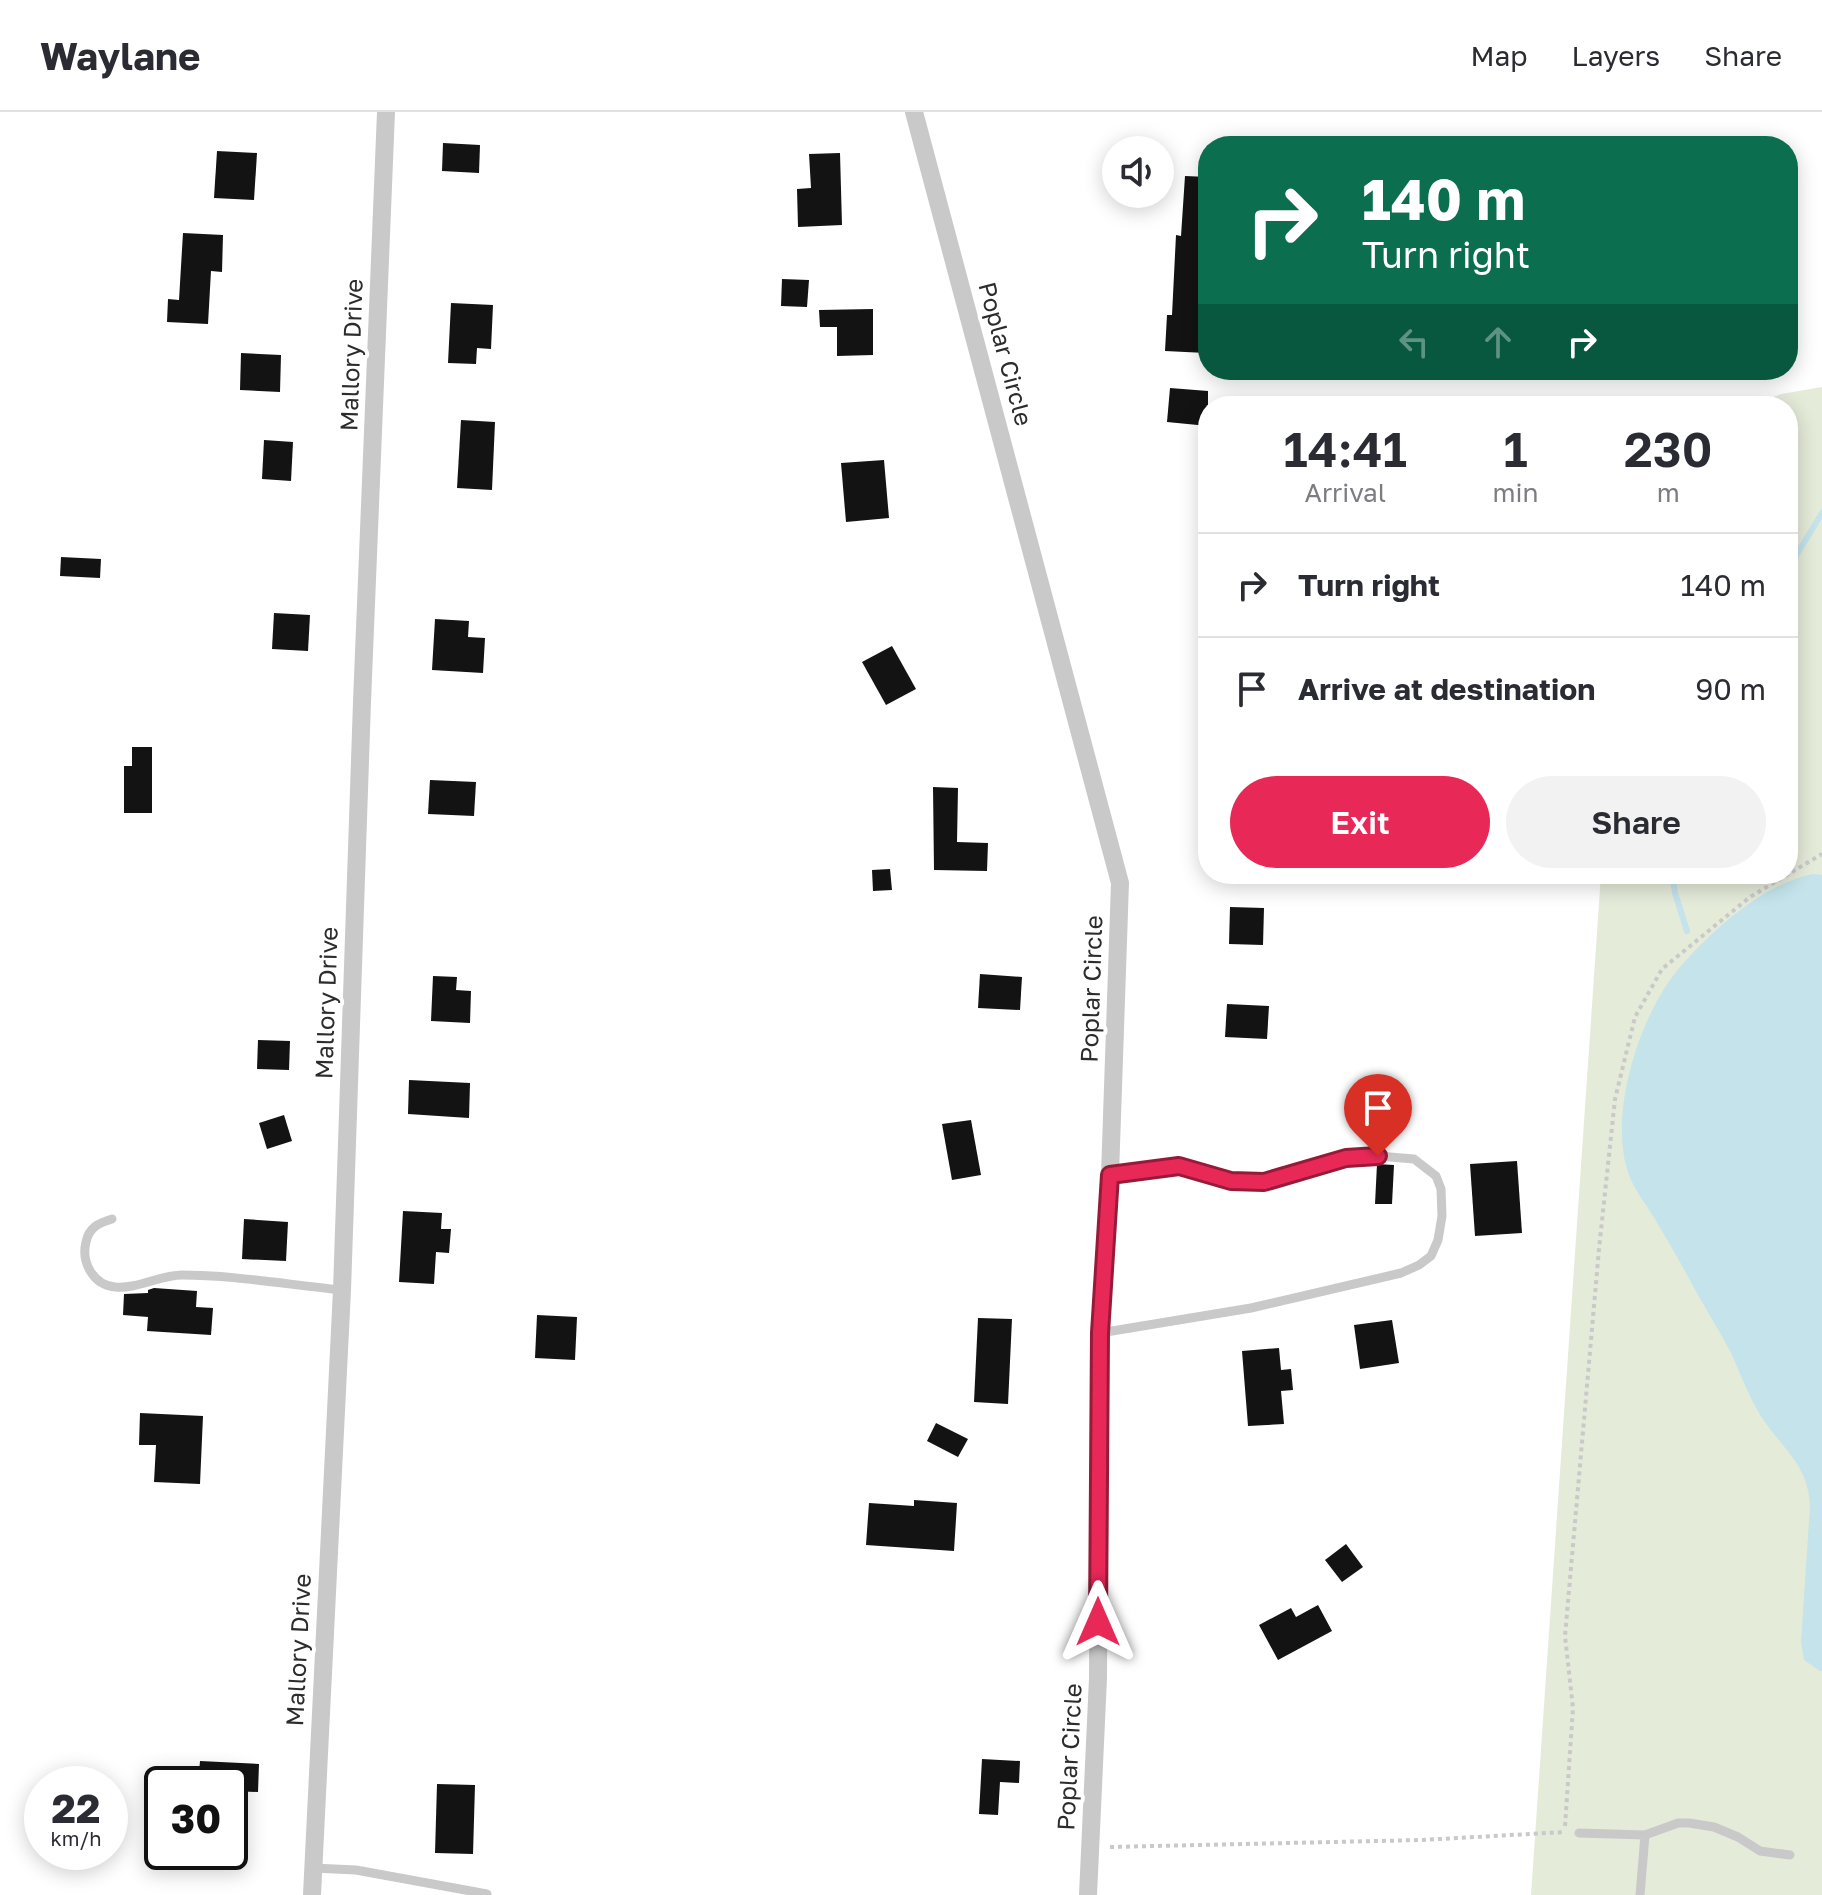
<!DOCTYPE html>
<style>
body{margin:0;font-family:"Golos Text",sans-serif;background:#f2f2f3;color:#2b2b33;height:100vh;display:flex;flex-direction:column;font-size:30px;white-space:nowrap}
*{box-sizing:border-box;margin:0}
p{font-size:26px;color:#7c7c81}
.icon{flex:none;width:44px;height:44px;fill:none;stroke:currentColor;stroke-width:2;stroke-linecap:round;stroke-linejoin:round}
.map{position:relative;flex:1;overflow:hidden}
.sheet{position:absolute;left:1198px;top:284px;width:600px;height:488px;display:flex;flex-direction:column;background:#fff;border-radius:32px;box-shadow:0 4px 20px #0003}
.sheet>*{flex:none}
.top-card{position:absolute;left:1198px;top:24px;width:600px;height:244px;border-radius:32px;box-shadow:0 4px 20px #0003;background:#0b6e4f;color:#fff;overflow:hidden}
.buttons{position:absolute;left:1102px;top:24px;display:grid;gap:16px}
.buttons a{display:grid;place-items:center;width:72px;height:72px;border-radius:50%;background:#fff;box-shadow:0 4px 20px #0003;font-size:40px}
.speed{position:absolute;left:24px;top:1654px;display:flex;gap:16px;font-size:40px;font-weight:700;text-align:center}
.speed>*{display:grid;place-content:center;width:104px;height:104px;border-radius:50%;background:#fff;box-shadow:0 4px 20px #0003;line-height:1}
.speed small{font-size:20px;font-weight:400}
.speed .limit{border:4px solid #111;border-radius:12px;background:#fff;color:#111}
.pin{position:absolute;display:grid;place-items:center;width:68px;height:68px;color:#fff;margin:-82px -34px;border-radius:50% 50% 50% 0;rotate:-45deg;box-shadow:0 0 8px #0007}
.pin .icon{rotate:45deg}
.me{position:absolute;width:88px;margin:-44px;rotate:0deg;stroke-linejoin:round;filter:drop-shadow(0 0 6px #0008)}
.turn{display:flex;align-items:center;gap:28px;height:168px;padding:0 32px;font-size:36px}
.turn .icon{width:104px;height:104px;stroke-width:2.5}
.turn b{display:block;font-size:56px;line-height:68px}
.lanes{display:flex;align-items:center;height:76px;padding:0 32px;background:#0003;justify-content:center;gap:40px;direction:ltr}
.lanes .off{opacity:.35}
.eta{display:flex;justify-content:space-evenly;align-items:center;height:136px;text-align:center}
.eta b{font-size:48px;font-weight:600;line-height:56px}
.action{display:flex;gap:16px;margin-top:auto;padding:16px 32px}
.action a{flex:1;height:92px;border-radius:48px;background:#e82957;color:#fff;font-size:32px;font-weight:600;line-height:92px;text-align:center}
.action a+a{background:#f2f2f3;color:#2b2b33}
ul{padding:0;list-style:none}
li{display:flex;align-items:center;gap:24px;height:104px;padding:0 32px;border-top:2px solid #e1e1e2}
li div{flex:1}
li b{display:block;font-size:30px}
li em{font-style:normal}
header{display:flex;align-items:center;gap:48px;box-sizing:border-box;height:112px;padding:0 40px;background:#fff;border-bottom:2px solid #e1e1e2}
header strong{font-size:38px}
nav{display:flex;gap:44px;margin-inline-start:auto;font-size:28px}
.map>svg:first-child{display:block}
.green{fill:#e5ebd9}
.water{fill:#c4e3eb}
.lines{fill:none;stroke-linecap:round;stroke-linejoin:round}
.stream{stroke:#c4e3eb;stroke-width:6}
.building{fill:#131313}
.path{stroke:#c9c9c9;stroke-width:4;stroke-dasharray:4 4;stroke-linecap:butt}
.lane{stroke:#c9c9c9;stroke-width:9}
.street{stroke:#c9c9c9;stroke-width:18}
.route-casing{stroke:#971b39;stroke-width:20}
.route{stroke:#e82957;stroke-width:14}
.labels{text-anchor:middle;stroke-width:8;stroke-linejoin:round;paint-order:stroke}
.street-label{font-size:24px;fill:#2c2c2c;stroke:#fff}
</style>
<header>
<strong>Waylane</strong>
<nav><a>Map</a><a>Layers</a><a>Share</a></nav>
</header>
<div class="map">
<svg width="1822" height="1783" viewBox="0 0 1822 1783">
<rect width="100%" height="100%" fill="#fff"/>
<path class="green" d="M1822 275V1783H1531L1601 762H1788V294H1750L1781 282Z"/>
<path class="water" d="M1813 762 1822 763V1559H1820L1804 1548 1801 1530 1810 1394C1808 1350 1780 1336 1759 1301 1748 1282 1740 1261 1731 1241 1721 1222 1709 1202 1698 1183 1684 1157 1669 1130 1653 1104 1644 1089 1632 1075 1627 1057 1609 998 1641 899 1681 854 1714 817 1763 772 1813 762Z"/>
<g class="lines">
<g class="stream">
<path d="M1788 457 1822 401"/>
<path d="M1672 762 1675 781 1687 819"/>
</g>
</g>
<g class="building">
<path d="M443 31 480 33 479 61 442 59Z"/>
<path d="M217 39 257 41 254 88 214 86Z"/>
<path d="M840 41 842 113 798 115 797 77 811 76 809 42Z"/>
<path d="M1185 64 1208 65 1206 241 1165 239 1167 203H1172L1176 123 1181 124Z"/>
<path d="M183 121 223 123 222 160 211 159 208 212 167 210 168 187 179 188Z"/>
<path d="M782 167 809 168 807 195 781 194Z"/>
<path d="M451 191 493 193 491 237 477 236 476 252 448 251Z"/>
<path d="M873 197V243L837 244V215H820L819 198Z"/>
<path d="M241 241 281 243 280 280 240 278Z"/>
<path d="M1170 276 1208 279V314L1167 310Z"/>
<path d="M461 308 495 310 492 378 457 376Z"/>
<path d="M264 328 293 330 291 369 262 367Z"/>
<path d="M884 348 889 406 846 410 841 351Z"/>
<path d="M61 445 101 447 100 466 60 464Z"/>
<path d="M274 501 310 503 308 539 272 537Z"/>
<path d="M435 507 469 509 468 525 485 526 483 561 432 558Z"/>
<path d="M892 534 916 577 886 593 862 550Z"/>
<path d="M132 635H152V701H124V654H132Z"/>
<path d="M430 668 476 670 474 704 428 702Z"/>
<path d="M933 675 958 676 957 730 988 731 987 759 934 758Z"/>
<path d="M890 757 892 778 873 779 872 758Z"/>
<path d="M1230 795 1264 796 1263 833 1229 832Z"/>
<path d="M980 862 1022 865 1020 898 978 896Z"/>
<path d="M433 864 457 865 456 878 471 879 470 911 431 909Z"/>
<path d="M1227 892 1269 894 1267 927 1225 925Z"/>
<path d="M258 928 290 929 289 958 257 957Z"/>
<path d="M409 968 470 971 469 1006 408 1002Z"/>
<path d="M284 1003 292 1029 267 1037 259 1011Z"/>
<path d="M971 1008 981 1063 952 1068 942 1012Z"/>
<path d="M1517 1049 1522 1121 1475 1124 1470 1052Z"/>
<path d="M1377 1052 1394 1053 1392 1092H1375Z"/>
<path d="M403 1099 442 1101 441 1117H451L449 1141 436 1140 434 1172 399 1170Z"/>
<path d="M244 1107 288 1110 286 1149 242 1147Z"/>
<path d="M154 1176 197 1179 196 1195 213 1196 211 1223 147 1219 148 1205 123 1203 124 1182 148 1181V1178Z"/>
<path d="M537 1203 577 1205 575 1248 535 1246Z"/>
<path d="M978 1206 1012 1207 1008 1292 974 1290Z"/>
<path d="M1392 1208 1399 1251 1360 1257 1354 1213Z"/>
<path d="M1279 1236 1281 1258 1291 1257 1293 1278 1281 1279 1284 1312 1248 1314 1242 1239Z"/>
<path d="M140 1301 203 1304 200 1372 154 1370 156 1333H139Z"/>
<path d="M936 1311 968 1327 958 1345 927 1329Z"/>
<path d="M914 1388 957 1391 954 1439 866 1433 869 1391 914 1394Z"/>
<path d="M1346 1432 1363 1455 1342 1470 1325 1448Z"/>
<path d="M1318 1493 1332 1519 1278 1548 1259 1513 1291 1496 1296 1505Z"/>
<path d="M982 1647 1020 1649 1019 1671 1000 1670 998 1703 979 1702Z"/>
<path d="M200 1649 259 1652 258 1680 230 1679V1672H198Z"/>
<path d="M437 1672 475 1673 473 1742 435 1741Z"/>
</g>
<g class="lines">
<g class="path">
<path d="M1565 1714 1573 1596 1565 1524 1599 1137 1615 987 1635 905 1662 857 1750 785 1822 742"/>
<path d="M1110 1735 1422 1728 1565 1720"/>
</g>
<g class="lane">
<path d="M112 1107C99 1111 89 1115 86 1130 81 1150 93 1173 115 1175 138 1177 160 1163 182 1163 233 1163 290 1173 342 1178"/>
<path d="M1100 1221 1251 1196 1401 1161 1419 1153 1431 1144 1438 1128 1442 1104 1441 1077 1436 1064 1414 1047 1378 1044 1346 1046 1264 1070 1231 1069 1179 1054 1110 1063"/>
<path d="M1579 1721 1645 1723 1640 1783"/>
<path d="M1645 1723 1678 1711H1689L1714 1715 1738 1725 1760 1739 1790 1743"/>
<path d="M313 1756 356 1758 487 1782"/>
</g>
<g class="street">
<path d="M914 0 1120 771 1110 1063 1100 1221 1098 1566 1088 1783"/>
<path d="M312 1783 342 1178 362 590 386 0"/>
</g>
</g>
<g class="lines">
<g class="route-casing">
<path id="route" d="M1098 1510 1100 1221 1110 1063 1179 1054 1231 1069 1264 1070 1346 1046 1378 1044"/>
</g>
<use href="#route" class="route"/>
</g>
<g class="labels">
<g class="street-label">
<text transform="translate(1005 242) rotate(75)" y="8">Poplar Circle</text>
<text transform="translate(352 243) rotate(-88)" y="8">Mallory Drive</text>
<text transform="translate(1092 877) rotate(-88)" y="8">Poplar Circle</text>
<text transform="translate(327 891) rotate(-88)" y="8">Mallory Drive</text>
<text transform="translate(299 1538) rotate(-87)" y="8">Mallory Drive</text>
<text transform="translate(1070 1645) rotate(-87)" y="8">Poplar Circle</text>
</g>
</g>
</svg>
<div class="buttons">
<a><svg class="icon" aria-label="sound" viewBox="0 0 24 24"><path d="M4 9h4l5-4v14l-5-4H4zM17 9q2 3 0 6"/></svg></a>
</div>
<div class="speed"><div>22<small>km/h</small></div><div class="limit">30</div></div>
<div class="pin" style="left:1378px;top:1044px;background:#d93025"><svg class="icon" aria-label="arrive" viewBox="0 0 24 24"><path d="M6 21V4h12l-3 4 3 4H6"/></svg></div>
<svg class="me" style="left:1098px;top:1510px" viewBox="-20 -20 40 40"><path d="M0-17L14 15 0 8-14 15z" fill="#e82957" stroke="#fff" stroke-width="4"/></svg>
<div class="top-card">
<div class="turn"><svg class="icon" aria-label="right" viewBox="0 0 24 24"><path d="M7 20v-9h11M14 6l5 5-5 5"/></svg><div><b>140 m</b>Turn right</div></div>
<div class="lanes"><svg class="icon off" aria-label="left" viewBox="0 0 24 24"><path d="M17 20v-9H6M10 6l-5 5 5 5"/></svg><svg class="icon off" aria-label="ahead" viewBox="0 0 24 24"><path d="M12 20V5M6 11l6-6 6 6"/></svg><svg class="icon" aria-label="right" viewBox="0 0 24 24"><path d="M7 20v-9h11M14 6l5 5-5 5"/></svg></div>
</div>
<section class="sheet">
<div class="eta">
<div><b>14:41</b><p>Arrival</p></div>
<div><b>1</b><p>min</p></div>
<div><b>230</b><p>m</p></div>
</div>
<ul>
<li><svg class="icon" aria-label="right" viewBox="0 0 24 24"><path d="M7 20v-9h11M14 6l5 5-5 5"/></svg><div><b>Turn right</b></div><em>140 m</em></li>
<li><svg class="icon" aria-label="arrive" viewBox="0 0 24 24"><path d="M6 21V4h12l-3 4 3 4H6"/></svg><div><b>Arrive at destination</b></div><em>90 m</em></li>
</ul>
<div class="action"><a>Exit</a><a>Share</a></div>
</section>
</div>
